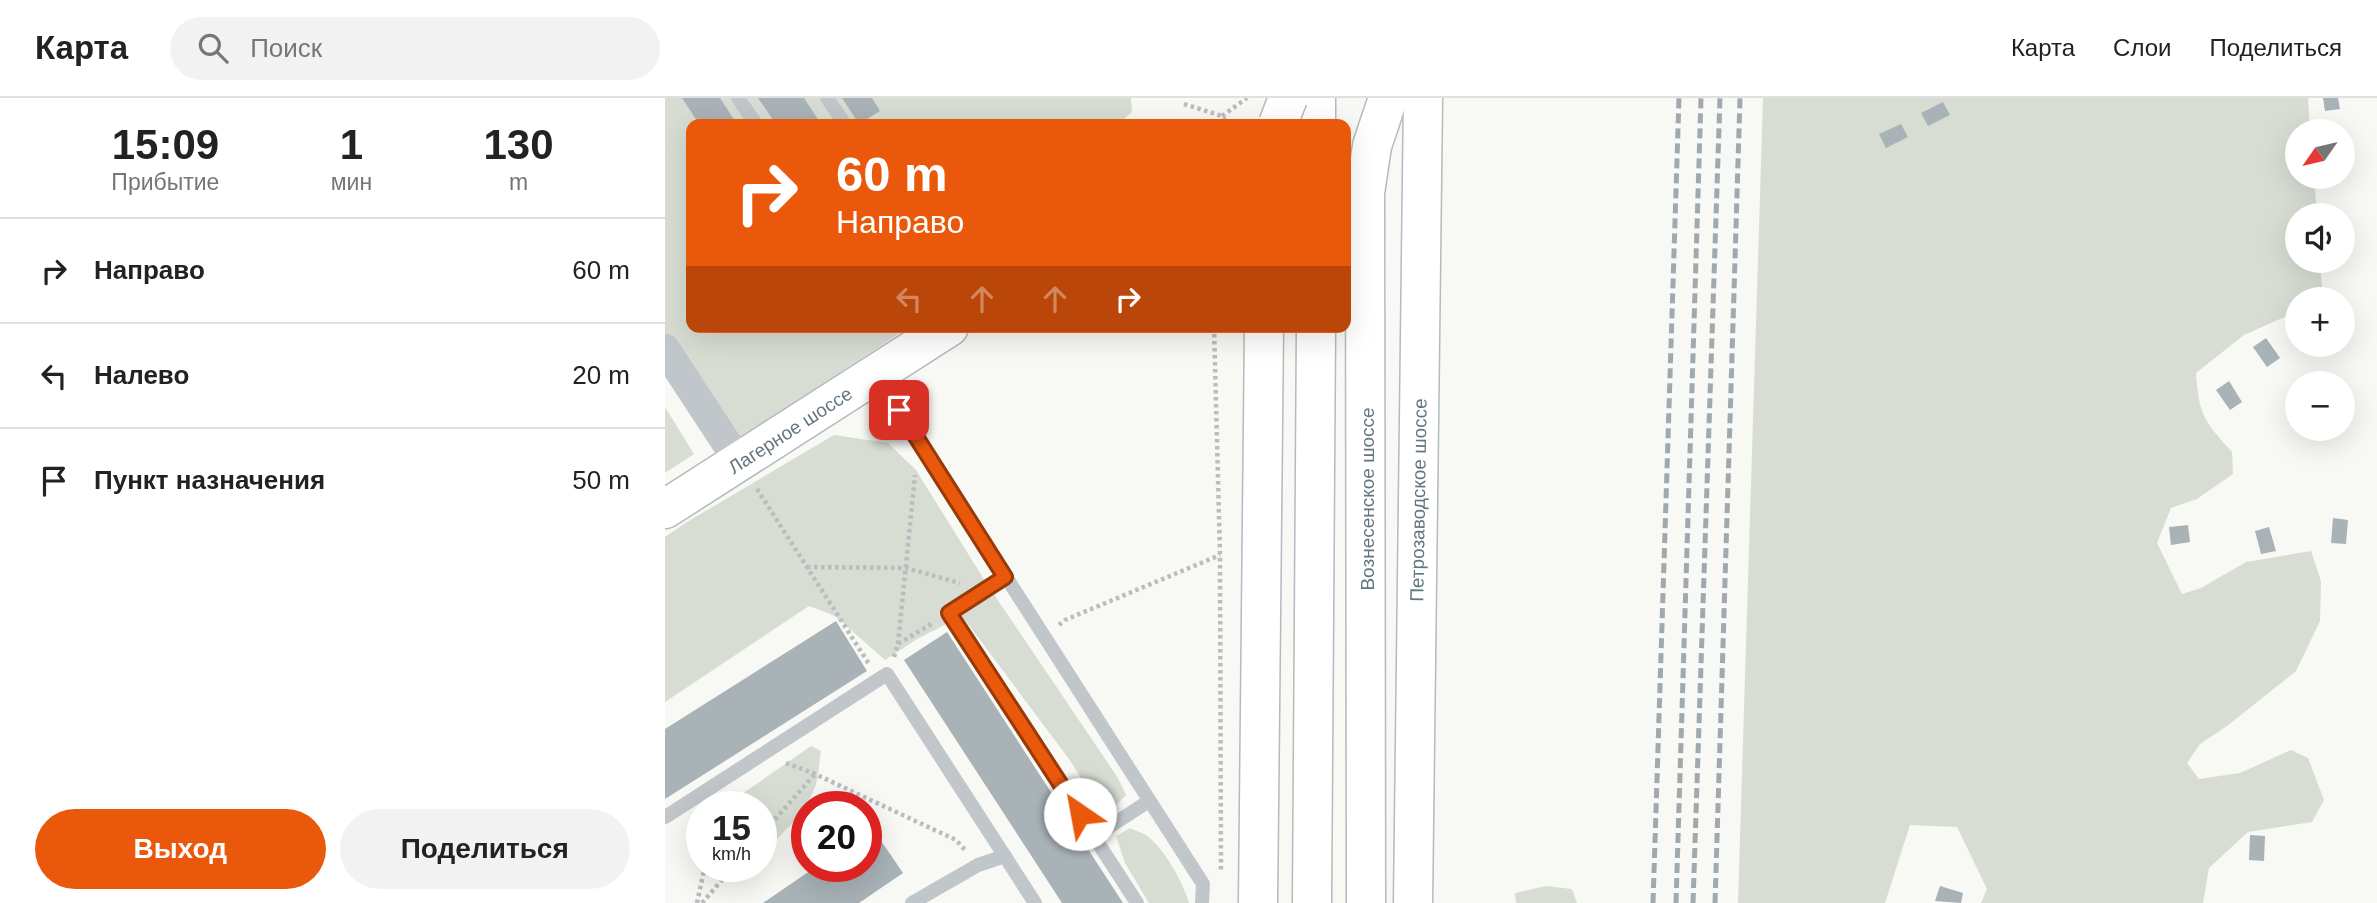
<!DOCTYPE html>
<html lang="ru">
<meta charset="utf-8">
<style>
body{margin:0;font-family:Arial,sans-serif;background:#f2f2f2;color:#222;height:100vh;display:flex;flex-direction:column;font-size:26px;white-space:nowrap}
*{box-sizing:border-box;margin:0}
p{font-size:23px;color:#767676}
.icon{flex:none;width:38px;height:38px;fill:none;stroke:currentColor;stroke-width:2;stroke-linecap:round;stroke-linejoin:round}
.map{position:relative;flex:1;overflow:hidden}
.details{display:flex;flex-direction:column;background:#fff;width:665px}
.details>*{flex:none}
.hud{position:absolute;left:21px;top:21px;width:665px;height:214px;border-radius:14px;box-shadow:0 7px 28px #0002;background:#ea580c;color:#fff;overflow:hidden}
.needle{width:46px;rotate:236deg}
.fabs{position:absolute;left:1620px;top:21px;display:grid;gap:14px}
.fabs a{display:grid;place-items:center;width:70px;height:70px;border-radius:50%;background:#fff;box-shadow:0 7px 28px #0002;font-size:35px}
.speed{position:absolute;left:21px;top:693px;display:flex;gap:14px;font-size:35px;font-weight:700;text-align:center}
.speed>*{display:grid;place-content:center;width:91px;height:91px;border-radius:50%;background:#fff;box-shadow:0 7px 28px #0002;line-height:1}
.speed small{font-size:18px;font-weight:400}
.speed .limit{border:10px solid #d22;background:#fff;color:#111}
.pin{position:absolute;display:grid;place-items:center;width:60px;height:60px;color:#fff;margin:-30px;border-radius:14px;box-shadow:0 4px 10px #0006}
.me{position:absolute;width:77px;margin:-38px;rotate:327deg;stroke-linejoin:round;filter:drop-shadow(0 0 5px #0008)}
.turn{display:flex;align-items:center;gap:24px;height:147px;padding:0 35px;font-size:32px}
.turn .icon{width:91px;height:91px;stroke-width:2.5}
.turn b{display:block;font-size:49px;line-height:60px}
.lanes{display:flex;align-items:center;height:66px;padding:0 35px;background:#0003;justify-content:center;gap:35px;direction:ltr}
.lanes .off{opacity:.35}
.eta{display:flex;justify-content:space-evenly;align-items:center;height:119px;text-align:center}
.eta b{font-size:42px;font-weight:600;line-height:49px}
.button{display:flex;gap:14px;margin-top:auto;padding:14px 35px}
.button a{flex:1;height:80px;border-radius:42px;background:#ea580c;color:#fff;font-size:28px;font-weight:600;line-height:80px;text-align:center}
.button a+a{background:#f2f2f2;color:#222}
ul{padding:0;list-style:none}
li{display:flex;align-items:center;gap:21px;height:105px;padding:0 35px;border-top:2px solid #e0e0e0}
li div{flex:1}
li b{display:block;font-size:26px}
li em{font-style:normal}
header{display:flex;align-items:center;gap:42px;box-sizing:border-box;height:98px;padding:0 35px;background:#fff;border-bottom:2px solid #e0e0e0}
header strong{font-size:33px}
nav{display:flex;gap:38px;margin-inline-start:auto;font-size:24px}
.search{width:490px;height:63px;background:#f2f2f2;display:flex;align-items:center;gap:18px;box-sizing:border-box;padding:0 24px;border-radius:38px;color:#767676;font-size:26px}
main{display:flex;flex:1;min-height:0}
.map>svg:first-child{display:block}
.green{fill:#d8ddd4}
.building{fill:#a8b2b7}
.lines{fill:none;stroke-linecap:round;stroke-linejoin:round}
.secondary-casing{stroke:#b3babe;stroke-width:41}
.primary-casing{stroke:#b4babe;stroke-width:41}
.path{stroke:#b9bdc0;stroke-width:4.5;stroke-dasharray:3.5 3.5;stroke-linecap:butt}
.lane{stroke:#c1c6ca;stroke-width:14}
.street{stroke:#c1c6ca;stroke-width:30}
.secondary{stroke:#fff;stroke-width:38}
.primary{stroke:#fff;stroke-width:38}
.rail{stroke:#a0a9ae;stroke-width:5;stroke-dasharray:10 5;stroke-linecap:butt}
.primary-bridge-casing{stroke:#b4babe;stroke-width:41;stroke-linecap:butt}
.primary-bridge{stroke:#fff;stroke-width:38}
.route-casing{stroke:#983908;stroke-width:18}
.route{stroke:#ea580c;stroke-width:12}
.labels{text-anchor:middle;stroke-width:7;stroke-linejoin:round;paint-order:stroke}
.street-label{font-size:19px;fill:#627681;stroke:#fff}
</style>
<header>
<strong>Карта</strong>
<div class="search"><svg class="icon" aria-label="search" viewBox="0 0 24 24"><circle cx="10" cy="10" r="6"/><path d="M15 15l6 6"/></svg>Поиск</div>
<nav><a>Карта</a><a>Слои</a><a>Поделиться</a></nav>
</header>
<main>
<section class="details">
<div class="eta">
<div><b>15:09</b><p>Прибытие</p></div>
<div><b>1</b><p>мин</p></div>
<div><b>130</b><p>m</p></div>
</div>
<ul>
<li><svg class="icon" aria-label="right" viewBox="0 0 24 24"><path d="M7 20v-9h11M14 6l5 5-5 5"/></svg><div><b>Направо</b></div><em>60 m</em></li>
<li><svg class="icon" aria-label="left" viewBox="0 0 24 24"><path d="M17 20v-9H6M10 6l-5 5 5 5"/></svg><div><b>Налево</b></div><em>20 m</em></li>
<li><svg class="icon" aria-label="arrive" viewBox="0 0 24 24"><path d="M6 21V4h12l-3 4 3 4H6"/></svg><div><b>Пункт назначения</b></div><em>50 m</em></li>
</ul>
<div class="button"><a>Выход</a><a>Поделиться</a></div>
</section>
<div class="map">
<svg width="1712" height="805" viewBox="0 0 1712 805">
<rect width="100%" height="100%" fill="#f8f8f5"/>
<g class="green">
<path d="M0 0H466L467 14 453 26H26V229H244L72 343 0 236Z"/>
<path d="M1098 0H1643L1645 33H1633V79H1649L1652 117H1633V163H1655L1658 201H1633V213L1579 237 1531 275C1534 317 1539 323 1567 354L1568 376 1532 401 1506 410 1492 445 1517 496 1536 490 1581 464 1646 453 1656 483 1655 523 1631 573 1562 628 1535 646 1522 665 1534 681 1575 675 1626 652 1643 660 1659 702 1647 724 1583 734 1544 770 1538 805H1316L1322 791 1292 729 1245 727 1220 805H1073Z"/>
<path d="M0 309 29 356 0 375Z"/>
<path d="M169 337 223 345 251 372 320 483 453 680 461 697 445 713 430 702 404 661 297 518 252 541 220 562 170 518 144 508 0 604V439L22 424Z"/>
<path d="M146 648 156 653C154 664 154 676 151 686 143 713 116 738 96 755V709H63L64 705Z"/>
<path d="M465 730C470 733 476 734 481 737 499 750 518 784 524 805H484L460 765 451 738Z"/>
<path d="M881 788 907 791 912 805H851L850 795Z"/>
</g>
<g class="building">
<path d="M17 0H55L72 26H34Z"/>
<path d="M93 0H139L156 26H111Z"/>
<path d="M177 0H207L215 13 194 26Z"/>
<path d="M1658 0H1673L1675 11 1660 13Z"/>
<path d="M1278 4 1285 17 1263 28 1256 15Z"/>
<path d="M1236 26 1243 39 1221 50 1214 36Z"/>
<path d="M1601 240 1615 260 1602 269 1588 249Z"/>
<path d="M1564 283 1577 304 1565 312 1551 292Z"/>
<path d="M1668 420 1683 422 1681 446 1666 445Z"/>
<path d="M1523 427 1525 444 1506 447 1504 429Z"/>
<path d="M1604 429 1611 453 1596 456 1590 433Z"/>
<path d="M171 523 202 573 0 701V631Z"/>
<path d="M282 534 458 805H397L239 562Z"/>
<path d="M208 731 238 775 194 805H98L152 768H201V735Z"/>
<path d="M1585 737 1600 738 1599 763 1584 762Z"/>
<path d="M1275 788 1298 795 1296 805 1270 803Z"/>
</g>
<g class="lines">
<g class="secondary-casing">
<path id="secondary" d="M0 411 284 229"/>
</g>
<g class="primary-casing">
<g id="primary">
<path d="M651 26V0"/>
<path d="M593 805 599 229"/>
<path d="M647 805 651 229"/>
<path d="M701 805 700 95 707 48 723 0"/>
<path d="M748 805 758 0"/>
</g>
</g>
<g class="path">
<path d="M519 6 557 18 563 26"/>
<path d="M557 18 582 0"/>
<path d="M549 229 555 457 556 774"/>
<path d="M92 391 204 566"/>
<path d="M142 469 241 470 295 485"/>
<path d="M394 527 400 522 555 457"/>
<path d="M233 546 250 377"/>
<path d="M229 559 233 546 268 525"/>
<path d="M121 665 150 676 291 742 301 753"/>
<path d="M96 737 150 676"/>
<path d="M32 805 40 768"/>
<path d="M37 805 69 768"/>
</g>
<g class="lane">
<path d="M73 0 91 26"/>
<path d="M162 0 180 26"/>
<path d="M211 276 538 786 537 805"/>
<path d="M340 479 284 515 472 805"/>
<path d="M0 719 222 576 370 805"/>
<path d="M430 738 484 703"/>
<path d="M247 805 313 767 340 758"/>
</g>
<path class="street" d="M0 251 74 364"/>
<use href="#secondary" class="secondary"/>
<use href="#primary" class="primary"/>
<g class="rail">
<path d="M988 805 1014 0"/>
<path d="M1011 805 1036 0"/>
<path d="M1028 805 1055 0"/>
<path d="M1050 805 1075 0"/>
</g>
<g class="primary-bridge-casing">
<path id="primary-bridge" d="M613 26 623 0"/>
</g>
<use href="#primary-bridge" class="primary-bridge"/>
</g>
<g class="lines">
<g class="route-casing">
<path id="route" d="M234 312 340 479 284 515 415 716"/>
</g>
<use href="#route" class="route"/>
</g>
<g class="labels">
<g class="street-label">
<text transform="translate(125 332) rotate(-33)" y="7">Лагерное шоссе</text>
<text transform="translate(702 401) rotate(-90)" y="7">Вознесенское шоссе</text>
<text transform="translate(753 402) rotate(-89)" y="7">Петрозаводское шоссе</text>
</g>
</g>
</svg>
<div class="fabs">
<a><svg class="needle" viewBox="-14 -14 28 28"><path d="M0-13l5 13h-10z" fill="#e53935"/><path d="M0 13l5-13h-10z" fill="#767676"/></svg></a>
<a><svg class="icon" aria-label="sound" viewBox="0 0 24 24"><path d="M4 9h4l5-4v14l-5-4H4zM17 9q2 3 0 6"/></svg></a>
<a>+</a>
<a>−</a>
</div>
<div class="speed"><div>15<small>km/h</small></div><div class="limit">20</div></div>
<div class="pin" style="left:234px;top:312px;background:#d93025"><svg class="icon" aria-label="arrive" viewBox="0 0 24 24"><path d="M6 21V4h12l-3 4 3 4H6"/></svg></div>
<svg class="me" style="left:415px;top:716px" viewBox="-20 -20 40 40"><circle r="19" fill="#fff"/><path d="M0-13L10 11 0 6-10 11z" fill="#ea580c"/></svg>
<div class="hud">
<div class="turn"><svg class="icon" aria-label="right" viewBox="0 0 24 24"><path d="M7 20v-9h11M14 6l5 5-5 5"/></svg><div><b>60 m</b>Направо</div></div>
<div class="lanes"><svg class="icon off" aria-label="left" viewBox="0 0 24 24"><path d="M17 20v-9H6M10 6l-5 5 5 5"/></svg><svg class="icon off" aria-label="ahead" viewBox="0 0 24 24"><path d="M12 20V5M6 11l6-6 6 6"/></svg><svg class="icon off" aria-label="ahead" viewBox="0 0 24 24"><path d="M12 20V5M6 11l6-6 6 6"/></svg><svg class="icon" aria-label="right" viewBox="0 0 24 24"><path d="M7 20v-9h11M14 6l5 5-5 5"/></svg></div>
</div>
</div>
</main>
